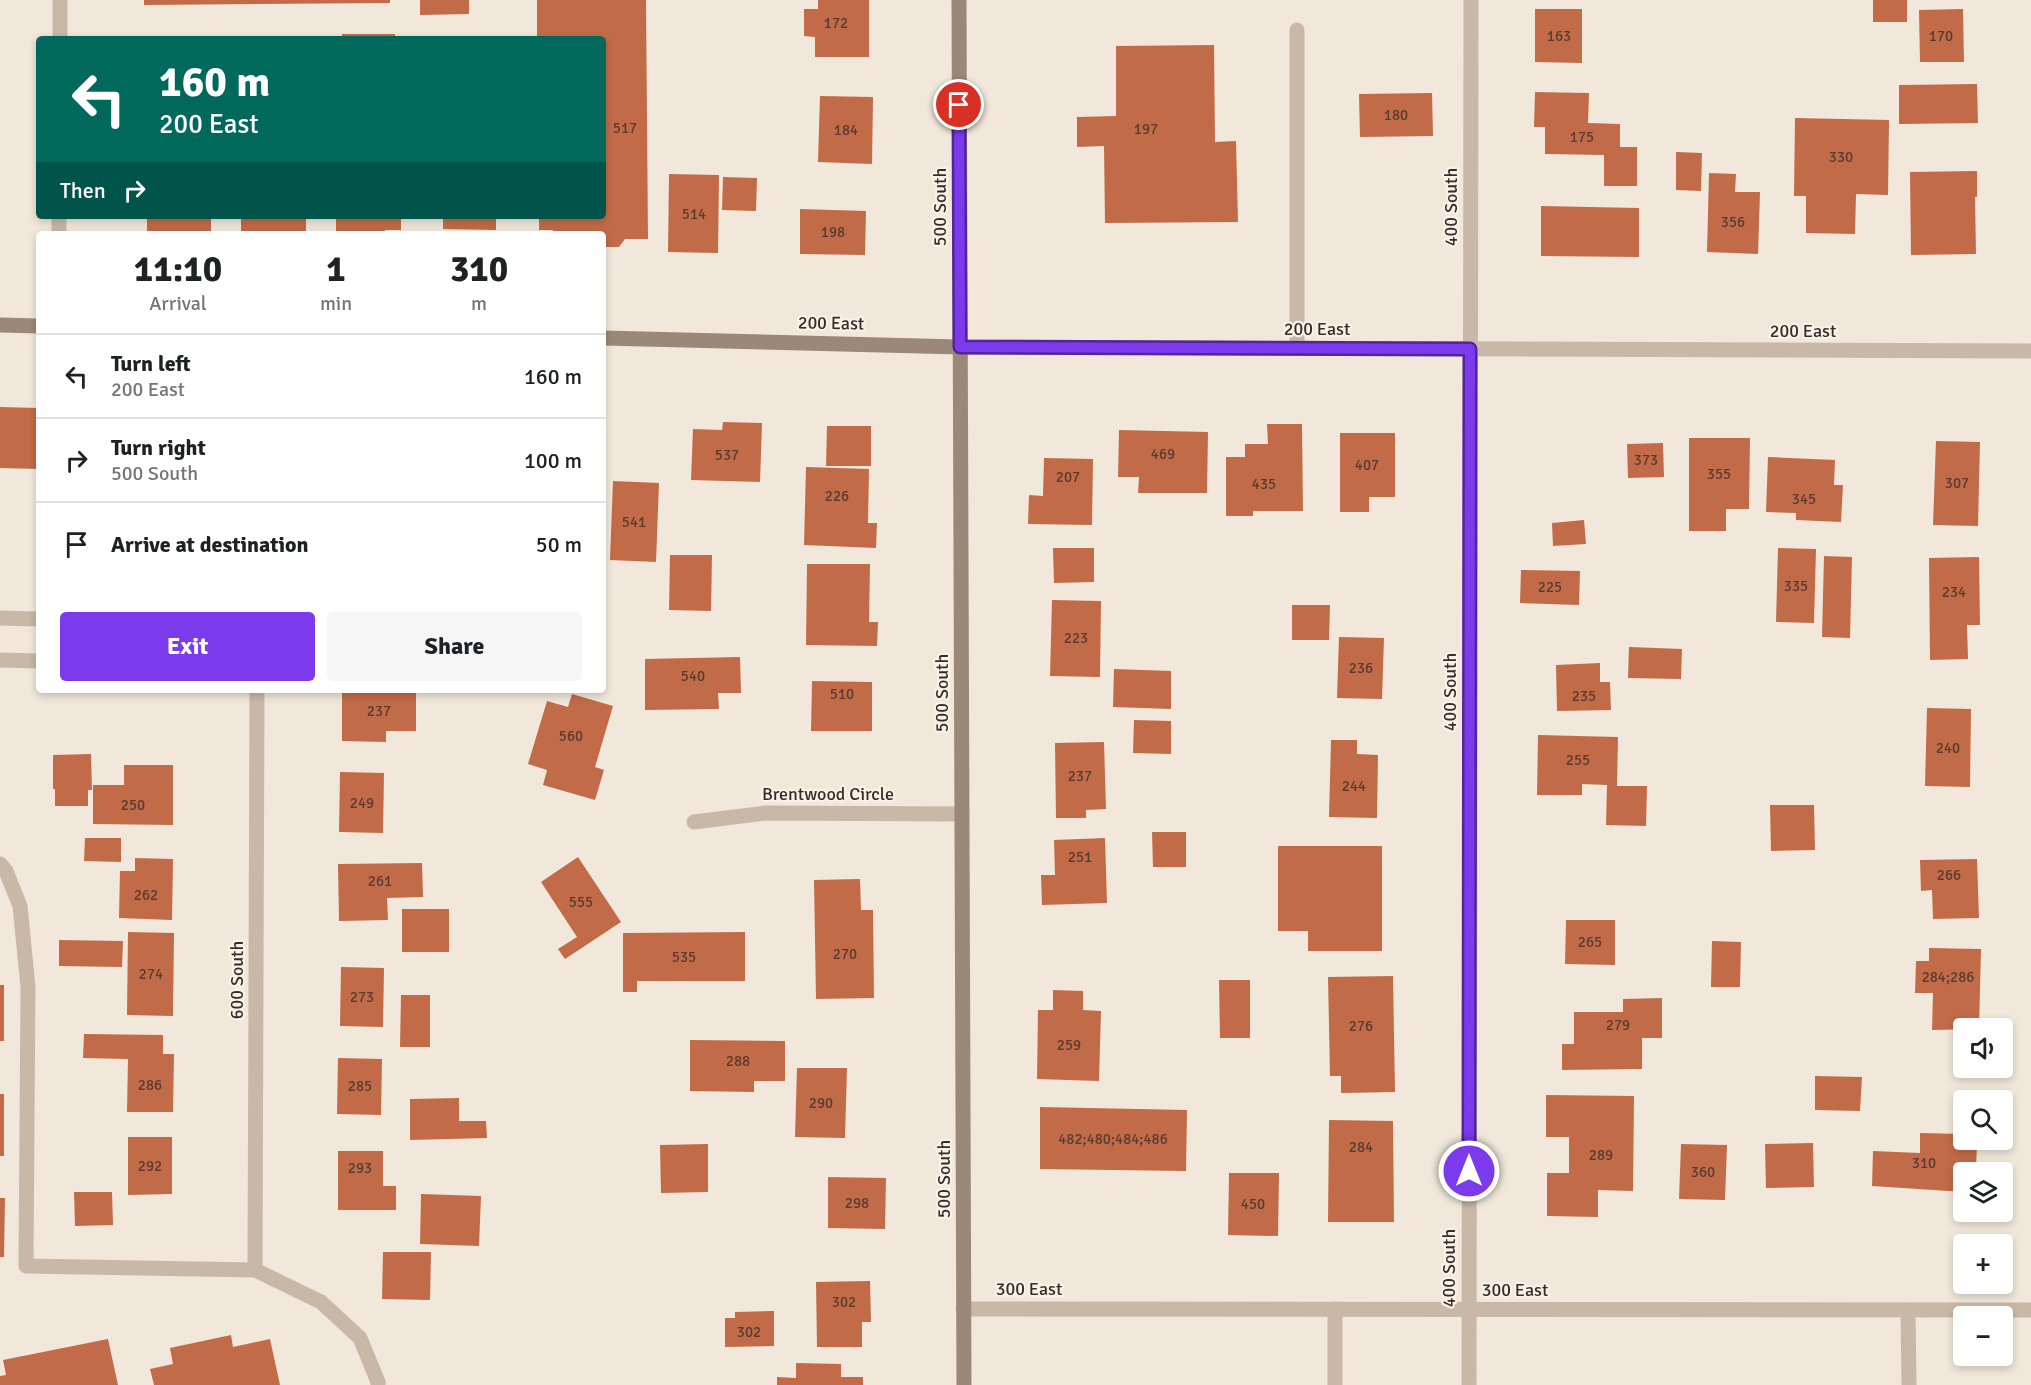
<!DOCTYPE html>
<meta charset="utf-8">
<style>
body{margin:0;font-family:Signika,sans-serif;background:#f6f6f6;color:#202124;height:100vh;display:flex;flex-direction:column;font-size:22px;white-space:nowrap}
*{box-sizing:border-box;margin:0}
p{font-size:20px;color:#757577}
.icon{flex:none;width:33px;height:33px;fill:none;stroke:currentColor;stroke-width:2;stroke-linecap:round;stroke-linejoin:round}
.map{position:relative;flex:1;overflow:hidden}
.sheet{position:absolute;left:36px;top:231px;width:570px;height:462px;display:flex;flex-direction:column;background:#fff;border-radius:6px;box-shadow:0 3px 9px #0003}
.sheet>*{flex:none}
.banner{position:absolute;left:36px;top:36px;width:570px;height:183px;border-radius:6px;box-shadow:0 3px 9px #0003;background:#00695c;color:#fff;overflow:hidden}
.fabs{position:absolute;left:1953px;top:1018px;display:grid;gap:12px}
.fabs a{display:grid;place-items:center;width:60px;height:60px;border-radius:6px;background:#fff;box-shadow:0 3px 9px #0003;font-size:30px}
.pin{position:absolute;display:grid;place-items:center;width:51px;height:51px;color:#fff;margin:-26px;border:3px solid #fff;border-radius:50%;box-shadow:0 2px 6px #0007}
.me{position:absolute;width:66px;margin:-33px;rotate:0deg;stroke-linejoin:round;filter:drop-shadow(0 0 4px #0008)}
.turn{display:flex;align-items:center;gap:21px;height:126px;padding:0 24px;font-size:27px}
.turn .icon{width:78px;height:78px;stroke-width:2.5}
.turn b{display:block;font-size:42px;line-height:51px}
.then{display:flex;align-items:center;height:57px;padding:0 24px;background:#0003;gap:12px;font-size:22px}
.eta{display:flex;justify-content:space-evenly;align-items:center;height:102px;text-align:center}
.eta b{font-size:36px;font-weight:700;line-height:42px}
.primary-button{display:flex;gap:12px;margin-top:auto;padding:12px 24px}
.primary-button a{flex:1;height:69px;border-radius:6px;background:#7c3aed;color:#fff;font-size:24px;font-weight:700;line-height:69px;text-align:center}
.primary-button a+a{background:#f6f6f6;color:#202124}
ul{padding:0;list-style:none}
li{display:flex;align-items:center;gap:18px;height:84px;padding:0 24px;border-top:2px solid #e0e0e0}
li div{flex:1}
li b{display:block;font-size:22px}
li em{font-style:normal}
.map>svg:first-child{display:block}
.building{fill:#c26b48}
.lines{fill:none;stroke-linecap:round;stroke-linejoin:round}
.lane{stroke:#c9b8a8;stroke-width:15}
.street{stroke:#c9b8a8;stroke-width:15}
.secondary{stroke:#9c8879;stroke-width:15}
.route-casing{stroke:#51269a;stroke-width:15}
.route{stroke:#7c3aed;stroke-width:10}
.labels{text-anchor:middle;stroke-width:4.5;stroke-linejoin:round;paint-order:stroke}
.number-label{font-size:15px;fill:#593c30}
.street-label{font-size:18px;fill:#362d28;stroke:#f9f2e8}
</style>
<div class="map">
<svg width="2031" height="1385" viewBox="0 0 2031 1385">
<rect width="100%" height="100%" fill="#f1e8db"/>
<g class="building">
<path d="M144 0H390V3L144 5Z"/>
<path d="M420 0H469V14L420 15Z"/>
<path d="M537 0H646L648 239H625L619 247H603V234H553V230H539V216H603V39H537Z"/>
<path d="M818 0H869V57H815V37L804 36V9H818Z"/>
<rect x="1873" y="0" width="34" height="22"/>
<path d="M1535 9H1582V63L1535 62Z"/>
<path d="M1963 9 1964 62H1920L1919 10Z"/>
<rect x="342" y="34" width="53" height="5"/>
<path d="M1214 45 1215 142 1236 141 1238 222 1105 223 1104 146 1077 147V117L1116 116V46Z"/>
<path d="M1977 84 1978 123 1899 124V85Z"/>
<path d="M1535 92 1589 93 1588 123 1620 124V147H1637V186H1604V155L1545 154V127H1534Z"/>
<path d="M1432 93 1433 136 1360 137 1359 94Z"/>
<path d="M820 96 873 97 872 164 818 162Z"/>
<path d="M1795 118 1889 120 1888 195 1856 194 1855 234 1806 233V196H1794Z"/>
<path d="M1676 152 1702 153 1701 191 1676 190Z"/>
<path d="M1977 171V197H1975L1976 254 1911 255 1910 172Z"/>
<path d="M1709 173 1736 174 1735 192H1760L1758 254 1707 252Z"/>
<path d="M669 174 719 175 718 253 668 252Z"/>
<path d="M723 177 757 178 756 211 722 210Z"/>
<path d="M1541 206 1639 208V257L1541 256Z"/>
<path d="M800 209 866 211 865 255 800 254Z"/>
<path d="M147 216H211V233L147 234Z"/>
<rect x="241" y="216" width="65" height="18"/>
<path d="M336 216H401V230H385V234L336 231Z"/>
<path d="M443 216H496V230L443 229Z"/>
<path d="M0 407 39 408V469L0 468Z"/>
<path d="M723 422 762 423 760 482 691 480 693 429 722 430Z"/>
<path d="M1267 424H1302L1303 511H1253V516H1226V457H1245V444H1268Z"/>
<path d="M827 426H871V466H826Z"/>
<path d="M1119 430 1208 432 1207 493H1138L1139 477H1118Z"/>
<path d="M1340 433H1395V497H1369V512H1340Z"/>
<path d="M1689 438H1750L1749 509H1726V531H1689Z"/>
<path d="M1936 441 1980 442 1978 526 1933 525Z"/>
<path d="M1663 443 1664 477 1628 478 1627 444Z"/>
<path d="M1768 457 1835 460 1834 485H1843L1841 522 1796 520V513L1766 512Z"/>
<path d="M1044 458 1093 459 1092 525 1028 524 1029 495 1043 496Z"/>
<path d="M806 467 869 469 868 523H877L876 548 804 545Z"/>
<path d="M613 481 659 483 656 562 610 560Z"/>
<path d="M1584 520 1586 544 1553 546 1552 523Z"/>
<path d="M1053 548H1094V582L1054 583Z"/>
<path d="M1778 548 1816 549 1814 623 1776 622Z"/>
<path d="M670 555H712L711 611 669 610Z"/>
<path d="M1824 556 1852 557 1850 638 1822 637Z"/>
<path d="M1979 557 1980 625H1967L1968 659 1930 660 1929 558Z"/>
<path d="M807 564H870L869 622H878L877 646 806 645Z"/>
<path d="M1521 570 1580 571 1579 605 1520 603Z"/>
<path d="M1052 600 1101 601 1100 677 1050 676Z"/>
<path d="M1292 605H1330L1329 640H1292Z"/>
<path d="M1339 637 1384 638 1382 699 1337 698Z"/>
<path d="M1629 647 1682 649 1681 679 1628 678Z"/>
<path d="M740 657 741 693H718L719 709 645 710V659Z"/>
<path d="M1600 663V682H1610L1611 710 1557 711 1556 665Z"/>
<path d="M1114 669 1171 671V709L1113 707Z"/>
<path d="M812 681 872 682V731H811Z"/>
<path d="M342 690H416V731H386V742L342 741Z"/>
<path d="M572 694 613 706 595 767 604 770 595 800 543 785 547 770 528 764 547 701 568 707Z"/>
<path d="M1927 708 1971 709 1970 787 1925 786Z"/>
<path d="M1134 720 1171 721V754L1133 753Z"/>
<path d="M1538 735 1618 737 1617 786H1647L1646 826 1606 825 1607 785 1582 784V795H1537Z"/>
<path d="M1331 740H1357V754L1378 755 1377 818 1329 817Z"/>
<path d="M1104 742 1106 809 1086 810V818H1056L1055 743Z"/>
<path d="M91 754 92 790H88V806H55V789H53V755Z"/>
<path d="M124 765H173V825L93 824V785H124Z"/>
<path d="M340 772 384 773 383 833 339 832Z"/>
<path d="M1770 805H1814L1815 850 1771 851Z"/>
<path d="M1152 832H1186V867H1153Z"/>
<path d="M85 838H121V862L84 861Z"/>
<path d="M1105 838 1107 903 1042 905 1041 875H1055L1054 840Z"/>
<path d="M1278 846H1382V951H1308V931H1278Z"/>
<path d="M578 857 621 922 565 959 558 949 577 937 541 882Z"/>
<path d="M135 858 173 859 172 920 119 918 120 871H135Z"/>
<path d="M1977 859 1979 918 1933 919 1932 890 1921 891 1920 860Z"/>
<path d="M422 863 423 897 387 898 388 920 339 921 338 864Z"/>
<path d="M860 879 861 910H873L874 998 816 999 814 880Z"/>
<rect x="402" y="909" width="47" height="43"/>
<path d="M1566 920H1615V965L1565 964Z"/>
<path d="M128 932 174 933 173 1016 127 1015Z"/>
<path d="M745 932V981H637V992H623V933Z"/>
<path d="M59 940 123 941 122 967 59 966Z"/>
<path d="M1712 941 1741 942 1740 987H1711Z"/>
<path d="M1929 948 1981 949 1979 1029 1932 1030 1933 993H1915L1916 961H1929Z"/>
<path d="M341 967 384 968 383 1027 340 1026Z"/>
<path d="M1393 976 1395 1092 1341 1093V1076H1330L1328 977Z"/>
<path d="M1219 980H1250V1038H1220Z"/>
<rect x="0" y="985" width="4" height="56"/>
<path d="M1053 990 1083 991V1010L1101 1011 1099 1081 1037 1079 1038 1010H1053Z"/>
<path d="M401 995H430V1047H400Z"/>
<path d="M1662 998V1038H1642V1069L1562 1070V1044H1574V1012H1623V999Z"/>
<path d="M84 1034 163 1035V1054H174L173 1112H127L128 1059 83 1058Z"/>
<path d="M690 1040 785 1041V1081H754V1092L690 1091Z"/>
<path d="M338 1058 382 1059 381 1115 337 1114Z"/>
<path d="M797 1068H847L845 1138 795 1137Z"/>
<path d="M1815 1076 1862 1077 1860 1111 1815 1110Z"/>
<rect x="0" y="1094" width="4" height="62"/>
<path d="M1546 1095 1634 1096 1633 1191 1598 1190V1217L1547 1216V1173H1569V1137H1546Z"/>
<path d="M459 1098V1121H486L487 1138 410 1140V1099Z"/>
<path d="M1040 1107 1187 1110 1186 1171 1040 1169Z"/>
<path d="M1329 1120 1393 1121 1394 1222H1328Z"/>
<path d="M1920 1133 1964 1134V1140H1977L1976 1173H1964V1192L1872 1186 1873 1151 1920 1153Z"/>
<path d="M128 1137H172V1194L128 1195Z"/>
<path d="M1813 1143 1814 1187 1766 1188 1765 1144Z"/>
<path d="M708 1144V1192L661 1193 660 1145Z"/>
<path d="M1681 1144 1727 1145 1725 1200 1679 1199Z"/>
<path d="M338 1151H383V1186H396V1210H338Z"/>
<path d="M1229 1173H1279L1278 1236 1228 1235Z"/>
<path d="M828 1177 886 1178 885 1229 828 1228Z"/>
<path d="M74 1192H112L113 1225 75 1226Z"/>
<path d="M421 1194 481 1196 479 1246 420 1244Z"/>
<path d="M0 1198H5L4 1257H0Z"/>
<path d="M383 1252H431L430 1300 382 1299Z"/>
<path d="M870 1281 871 1322H862V1347H817L816 1282Z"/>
<path d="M774 1311V1346L725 1347V1318H735V1312Z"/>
<path d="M231 1335 233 1347 270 1339 280 1385H154L150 1369 173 1364 170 1348Z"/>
<path d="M108 1339 118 1385H0V1376L6 1375 3 1360Z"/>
<path d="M796 1363 841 1364V1377H863V1385H777V1377L796 1378Z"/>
</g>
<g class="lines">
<g class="lane">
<path d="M60 39V0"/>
<path d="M59 234V216"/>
<path d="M1297 348V30"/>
<path d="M0 864 6 871 20 906 28 987 26 1266 255 1270 321 1302 360 1338 378 1382"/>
<path d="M1335 1309V1385"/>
<path d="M1908 1310 1909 1385"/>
</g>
<g class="street">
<path d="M960 347 2031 351"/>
<path d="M0 618 39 619"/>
<path d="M0 660 39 661"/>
<path d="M694 822 766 813 962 814"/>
<path d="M255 1270 257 690"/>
<path d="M963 1309 2031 1310"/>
<path d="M378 1382V1385"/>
<path d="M1469 1385 1471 0"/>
</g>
<g class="secondary">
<path d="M959 0 964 1385"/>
<path d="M0 325 39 326"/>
<path d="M603 338 960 347"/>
</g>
</g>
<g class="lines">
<g class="route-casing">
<path id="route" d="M959 105 960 347 1470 349 1469 1171"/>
</g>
<use href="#route" class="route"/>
</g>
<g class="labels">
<g class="number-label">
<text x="836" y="28">172</text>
<text x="1559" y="41">163</text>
<text x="1941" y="41">170</text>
<text x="1396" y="120">180</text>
<text x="625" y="133">517</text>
<text x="1146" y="134">197</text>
<text x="846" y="135">184</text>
<text x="1582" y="142">175</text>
<text x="1841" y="162">330</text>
<text x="694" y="219">514</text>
<text x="1733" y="227">356</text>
<text x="833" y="237">198</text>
<text x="1163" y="459">469</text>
<text x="727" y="460">537</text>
<text x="1646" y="465">373</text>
<text x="1367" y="470">407</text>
<text x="1719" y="479">355</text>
<text x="1068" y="482">207</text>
<text x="1957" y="488">307</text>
<text x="1264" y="489">435</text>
<text x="837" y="501">226</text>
<text x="1804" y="504">345</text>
<text x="634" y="527">541</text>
<text x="1796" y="591">335</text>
<text x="1550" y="592">225</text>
<text x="1954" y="597">234</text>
<text x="1076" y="643">223</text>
<text x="1361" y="673">236</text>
<text x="693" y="681">540</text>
<text x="842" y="699">510</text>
<text x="1584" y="701">235</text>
<text x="379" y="716">237</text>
<text x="571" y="741">560</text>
<text x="1948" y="753">240</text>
<text x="1578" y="765">255</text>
<text x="1080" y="781">237</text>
<text x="1354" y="791">244</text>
<text x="362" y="808">249</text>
<text x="133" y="810">250</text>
<text x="1080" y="862">251</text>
<text x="1949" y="880">266</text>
<text x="380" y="886">261</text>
<text x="146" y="900">262</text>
<text x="581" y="907">555</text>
<text x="1590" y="947">265</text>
<text x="845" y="959">270</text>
<text x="684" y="962">535</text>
<text x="151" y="979">274</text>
<text x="1948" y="982">284;286</text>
<text x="362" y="1002">273</text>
<text x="1618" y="1030">279</text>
<text x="1361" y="1031">276</text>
<text x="1069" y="1050">259</text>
<text x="738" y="1066">288</text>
<text x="150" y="1090">286</text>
<text x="360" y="1091">285</text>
<text x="821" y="1108">290</text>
<text x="1113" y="1144">482;480;484;486</text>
<text x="1361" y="1152">284</text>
<text x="1601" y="1160">289</text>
<text x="1924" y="1168">310</text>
<text x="150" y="1171">292</text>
<text x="360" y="1173">293</text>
<text x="1703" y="1177">360</text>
<text x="857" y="1208">298</text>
<text x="1253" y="1209">450</text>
<text x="844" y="1307">302</text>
<text x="749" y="1337">302</text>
</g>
<g class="street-label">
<text transform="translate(940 207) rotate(-90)" y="6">500 South</text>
<text transform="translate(1451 207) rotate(-90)" y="6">400 South</text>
<text transform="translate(831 323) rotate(1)" y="6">200 East</text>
<text x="1317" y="335">200 East</text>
<text x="1803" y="337">200 East</text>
<text transform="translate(1450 692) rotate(-90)" y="6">400 South</text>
<text transform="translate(942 693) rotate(-90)" y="6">500 South</text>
<text x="828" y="800">Brentwood Circle</text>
<text transform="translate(237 980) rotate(-90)" y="6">600 South</text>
<text transform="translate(944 1179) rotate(-90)" y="6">500 South</text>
<text transform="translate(1449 1268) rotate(-90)" y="6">400 South</text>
<text x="1029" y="1295">300 East</text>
<text x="1515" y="1296">300 East</text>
</g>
</g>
</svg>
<div class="fabs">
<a><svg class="icon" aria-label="sound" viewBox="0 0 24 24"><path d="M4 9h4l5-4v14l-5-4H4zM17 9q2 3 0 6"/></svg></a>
<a><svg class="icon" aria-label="search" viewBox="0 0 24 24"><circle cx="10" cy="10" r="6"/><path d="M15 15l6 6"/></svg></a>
<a><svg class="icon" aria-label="layers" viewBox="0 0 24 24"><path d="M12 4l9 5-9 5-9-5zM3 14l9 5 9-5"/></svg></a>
<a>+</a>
<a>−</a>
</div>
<div class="pin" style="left:959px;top:105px;background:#d93025"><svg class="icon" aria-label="arrive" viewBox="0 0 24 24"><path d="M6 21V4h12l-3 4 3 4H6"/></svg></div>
<svg class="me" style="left:1469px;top:1171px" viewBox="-20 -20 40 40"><circle r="17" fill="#7c3aed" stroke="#fff" stroke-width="3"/><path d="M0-11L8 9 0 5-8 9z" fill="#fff"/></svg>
<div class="banner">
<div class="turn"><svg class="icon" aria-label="left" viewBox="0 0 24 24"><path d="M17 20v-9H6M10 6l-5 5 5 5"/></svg><div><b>160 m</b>200 East</div></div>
<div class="then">Then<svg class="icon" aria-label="right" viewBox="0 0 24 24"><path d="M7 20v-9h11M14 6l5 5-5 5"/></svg></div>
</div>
<section class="sheet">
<div class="eta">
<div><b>11:10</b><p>Arrival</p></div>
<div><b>1</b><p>min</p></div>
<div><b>310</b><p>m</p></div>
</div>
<ul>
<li><svg class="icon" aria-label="left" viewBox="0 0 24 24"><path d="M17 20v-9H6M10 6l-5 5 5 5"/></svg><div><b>Turn left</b><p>200 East</p></div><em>160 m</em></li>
<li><svg class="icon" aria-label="right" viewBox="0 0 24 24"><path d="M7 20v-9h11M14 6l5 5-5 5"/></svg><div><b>Turn right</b><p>500 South</p></div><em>100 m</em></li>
<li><svg class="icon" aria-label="arrive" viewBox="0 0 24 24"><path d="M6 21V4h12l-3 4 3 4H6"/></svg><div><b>Arrive at destination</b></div><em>50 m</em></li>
</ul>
<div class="primary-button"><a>Exit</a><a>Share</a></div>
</section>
</div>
